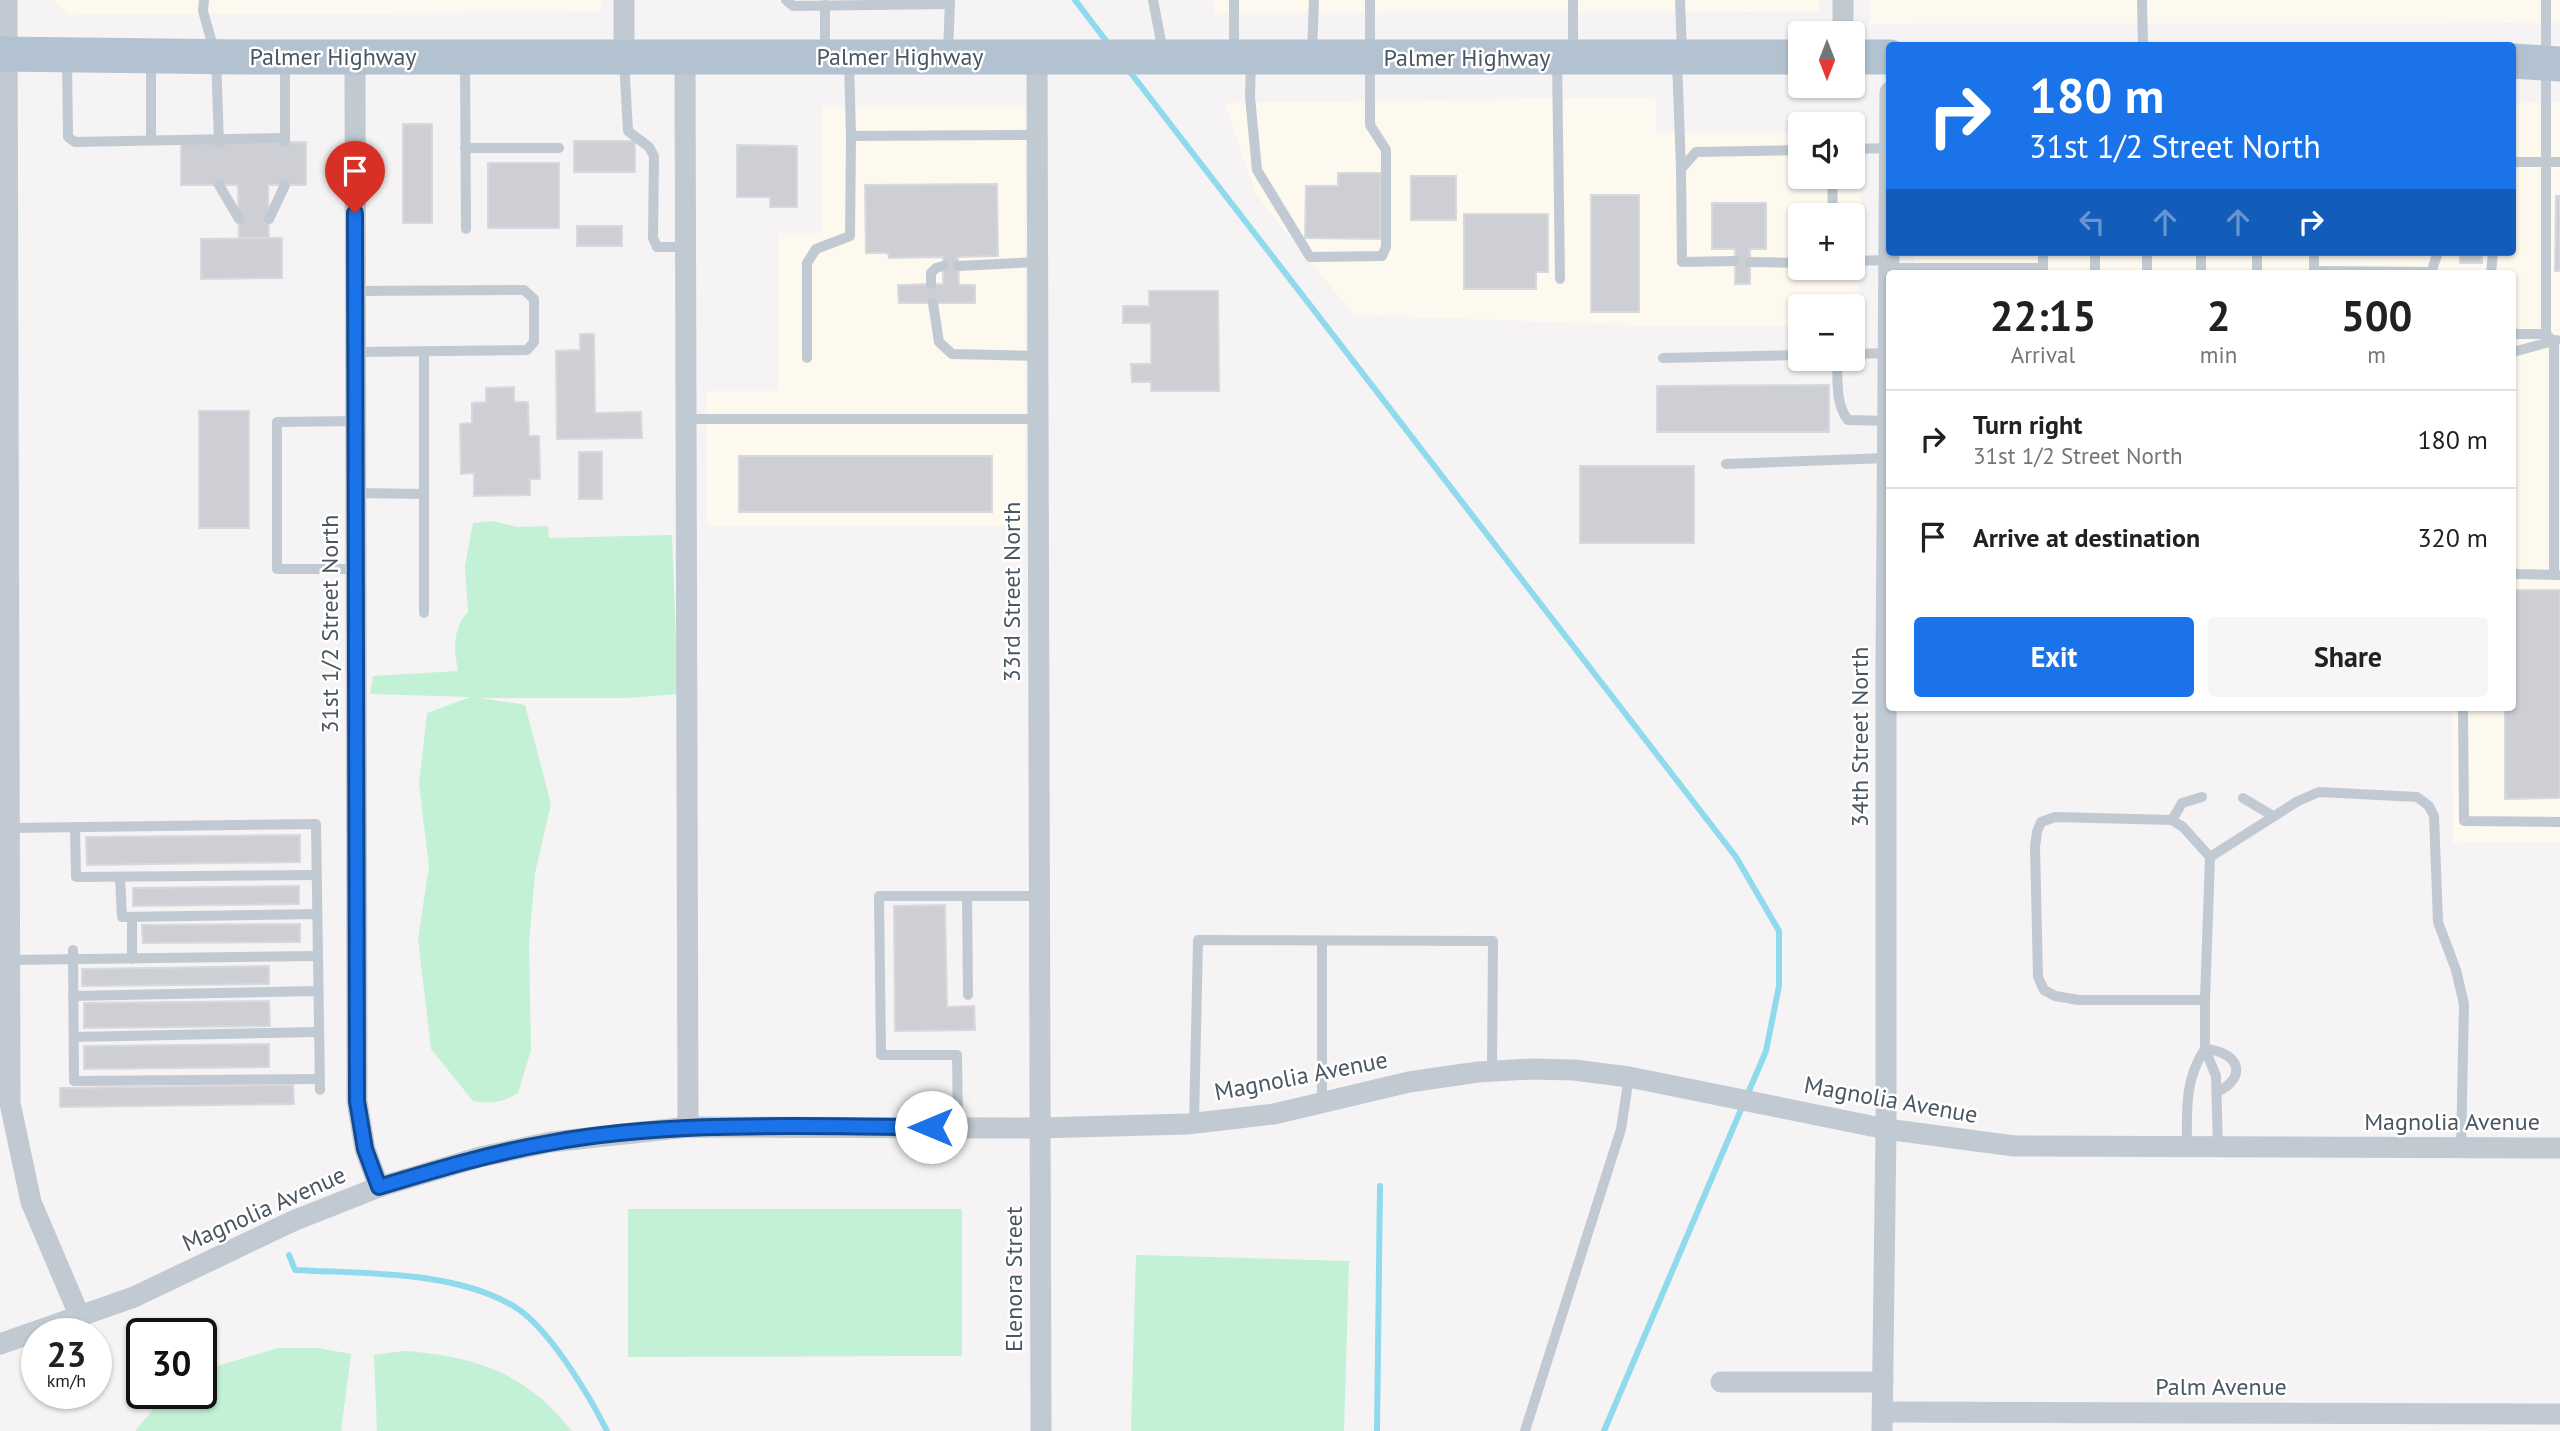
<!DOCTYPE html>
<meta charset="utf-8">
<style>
body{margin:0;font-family:"PT Sans",sans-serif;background:#f6f6f6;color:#202124;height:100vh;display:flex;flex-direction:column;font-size:26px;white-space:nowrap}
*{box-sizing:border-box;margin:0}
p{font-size:23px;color:#757577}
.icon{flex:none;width:38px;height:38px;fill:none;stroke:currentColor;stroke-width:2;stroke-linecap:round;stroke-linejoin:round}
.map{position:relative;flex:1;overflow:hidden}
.details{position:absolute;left:1886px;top:270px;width:630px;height:441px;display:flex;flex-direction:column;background:#fff;border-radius:7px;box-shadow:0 2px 5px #0004}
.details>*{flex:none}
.hud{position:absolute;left:1886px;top:42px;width:630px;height:214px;border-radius:7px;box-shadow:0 2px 5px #0004;background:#1a73e8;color:#fff;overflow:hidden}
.needle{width:46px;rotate:180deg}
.fabs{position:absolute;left:1788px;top:21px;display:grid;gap:14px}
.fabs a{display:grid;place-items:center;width:77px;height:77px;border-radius:7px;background:#fff;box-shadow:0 2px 5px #0004;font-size:35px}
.speed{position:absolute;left:21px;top:1318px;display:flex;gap:14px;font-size:35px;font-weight:700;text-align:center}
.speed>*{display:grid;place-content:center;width:91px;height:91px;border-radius:50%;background:#fff;box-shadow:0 2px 5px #0004;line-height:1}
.speed small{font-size:18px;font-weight:400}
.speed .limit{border:4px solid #111;border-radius:10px;background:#fff;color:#111}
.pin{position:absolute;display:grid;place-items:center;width:60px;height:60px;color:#fff;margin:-72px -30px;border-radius:50% 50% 50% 0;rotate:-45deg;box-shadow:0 0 7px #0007}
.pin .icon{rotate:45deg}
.me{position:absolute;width:77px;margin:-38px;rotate:270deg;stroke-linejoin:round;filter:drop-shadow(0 0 5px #0008)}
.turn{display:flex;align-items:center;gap:24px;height:147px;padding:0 28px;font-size:32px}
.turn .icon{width:91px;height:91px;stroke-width:2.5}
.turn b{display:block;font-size:49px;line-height:60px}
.lanes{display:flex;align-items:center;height:66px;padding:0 28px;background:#0003;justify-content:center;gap:35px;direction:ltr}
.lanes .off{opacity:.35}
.eta{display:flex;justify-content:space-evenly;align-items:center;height:119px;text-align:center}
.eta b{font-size:42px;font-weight:600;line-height:49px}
.button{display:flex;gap:14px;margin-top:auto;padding:14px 28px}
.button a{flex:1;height:80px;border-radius:7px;background:#1a73e8;color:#fff;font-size:28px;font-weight:600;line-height:80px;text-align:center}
.button a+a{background:#f6f6f6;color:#202124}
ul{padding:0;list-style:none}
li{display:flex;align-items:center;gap:21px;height:98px;padding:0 28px;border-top:2px solid #e0e0e0}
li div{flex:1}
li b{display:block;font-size:26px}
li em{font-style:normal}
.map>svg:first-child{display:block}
.commercial{fill:#fdf9ef;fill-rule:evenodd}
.green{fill:#c3f1d5}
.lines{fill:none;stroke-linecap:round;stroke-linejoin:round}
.stream{stroke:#90daee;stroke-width:6}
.building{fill:#cdcfd5;stroke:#d7d9de;stroke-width:2}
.service{stroke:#c1cad2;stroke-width:10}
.minor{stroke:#c1cad2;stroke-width:21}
.primary{stroke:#b3c2d1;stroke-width:35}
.route-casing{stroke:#114b97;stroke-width:18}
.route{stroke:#1a73e8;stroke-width:12}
.labels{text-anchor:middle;stroke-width:5;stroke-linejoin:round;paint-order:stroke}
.street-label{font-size:24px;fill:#4a5661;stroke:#fff}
</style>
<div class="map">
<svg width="2560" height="1431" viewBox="0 0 2560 1431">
<rect width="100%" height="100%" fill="#f5f3f3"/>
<g class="commercial">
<path d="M53 0H601V12L68 15Z"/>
<path d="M1214 0H1819V12L1214 13Z"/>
<path d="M1870 0H2560V23L1870 24Z"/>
<path d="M1656 97V133H1801V177H1853V133H1860L1859 325H1853V306H1801V325L1653 326 1354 315 1256 195 1225 103ZM1801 215H1853V268H1801Z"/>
<path d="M2560 102V842L2453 843 2452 707H2513V273H1915V252H2513V103Z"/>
<path d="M822 107H1025V526H707V391H779V233H822Z"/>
</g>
<g class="green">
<path d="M492 521 517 527 548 526 549 538 672 535 678 694 629 698H480L525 705 551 804 535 873 529 943 531 1050 518 1093C502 1103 491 1104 473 1101L431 1049 418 939 429 866 419 784 427 713 471 697 370 694 373 676 458 671C454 650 452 629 468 612L465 566 473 523Z"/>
<path d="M628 1209H962V1356L628 1357Z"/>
<path d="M1136 1255 1349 1261 1344 1431H1131Z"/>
<path d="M278 1348H318L351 1354 341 1431H135L157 1405 171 1393H201V1373L207 1369Z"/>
<path d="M404 1351C475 1356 526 1373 572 1431H377L374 1355Z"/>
</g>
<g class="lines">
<g class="stream">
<path d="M1075 0 1110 46"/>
<path d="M1127 68 1736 857 1779 931V986L1766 1051 1604 1431"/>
<path d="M289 1255 295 1270C363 1274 455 1270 515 1307 549 1328 589 1395 607 1431"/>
<path d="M1377 1431 1380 1186"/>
</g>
</g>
<g class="building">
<rect x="403" y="124" width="29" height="99"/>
<rect x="574" y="141" width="61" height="31"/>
<path d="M306 142V185H268L269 238H239L238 185H181V143Z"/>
<path d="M737 145 797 146V207H770V197H737Z"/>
<rect x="488" y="163" width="71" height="65"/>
<path d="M1338 173H1381L1380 239 1305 238 1306 186H1338Z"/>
<rect x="1411" y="176" width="45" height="44"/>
<path d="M997 184 998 256 958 257 959 285H975V303H899L898 285 943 284V257L889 258 888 253H866L865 185Z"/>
<rect x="1591" y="195" width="48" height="117"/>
<path d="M2556 196H2560V271H2555Z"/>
<path d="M1712 203H1766V249H1750V284H1735V249H1712Z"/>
<path d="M1464 214H1548V272H1536V289H1464Z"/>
<rect x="577" y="226" width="45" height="20"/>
<path d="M269 238H282V278L201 279V239Z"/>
<rect x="2460" y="252" width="22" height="11"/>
<path d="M1149 291H1218L1219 391H1151V382H1132L1131 364H1151V323H1123V306H1149Z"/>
<path d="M580 334H594L595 413 641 412 642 438 557 439 556 351 580 350Z"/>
<path d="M1829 385V432H1657V386Z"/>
<path d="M514 387V402H528L529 436H539L540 479H530V495L474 496V473L461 474 460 424 472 423V403L486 402V388Z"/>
<rect x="199" y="411" width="50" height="117"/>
<rect x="579" y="452" width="23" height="47"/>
<rect x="739" y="456" width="253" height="56"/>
<rect x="1580" y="466" width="114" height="77"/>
<path d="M2513 590H2560V798L2505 799V707H2513Z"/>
<path d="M300 835V862L87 865 86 837Z"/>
<path d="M299 886V904L133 906V888Z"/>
<path d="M945 905 947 1007 974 1006 975 1030 895 1031 894 906Z"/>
<path d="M300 924V942L143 943 142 925Z"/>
<path d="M269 966V984L82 986V969Z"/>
<path d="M269 1001 270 1026 84 1028V1003Z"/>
<path d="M269 1044V1067L84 1069V1046Z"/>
<path d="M293 1085 294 1104 60 1107V1088Z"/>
</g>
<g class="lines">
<g class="service">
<path d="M204 0 203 11 216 57 219 143"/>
<path d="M786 0 793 6 950 4"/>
<path d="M1153 0 1163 52"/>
<path d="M1573 0V53"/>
<path d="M1680 0 1682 53"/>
<path d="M2142 0 2143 46"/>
<path d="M2546 0V334L2554 342V575"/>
<path d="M825 5V52"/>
<path d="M1234 53V0"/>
<path d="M1312 53 1314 0"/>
<path d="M948 54 950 0"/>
<path d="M285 60V142"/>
<path d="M465 60 466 229"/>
<path d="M624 60 628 131 649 147 654 156 653 238 657 247H686"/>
<path d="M1557 60 1560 279"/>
<path d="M1677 60 1681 169"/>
<path d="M67 61 68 137 75 142 285 138"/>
<path d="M1251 61 1250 97 1257 170 1310 257 1382 256 1386 247V150L1370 125V0"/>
<path d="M151 62V140"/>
<path d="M849 62 851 136 1037 135"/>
<path d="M465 148H559"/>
<path d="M1853 149 1890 148"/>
<path d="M2513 162H2560"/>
<path d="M1832 177 1833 215"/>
<path d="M219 185 239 219"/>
<path d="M269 219 285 185"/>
<path d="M2043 252V273"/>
<path d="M2147 252V273"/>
<path d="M2201 252V273"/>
<path d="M2257 252V273"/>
<path d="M2314 252V273"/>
<path d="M1735 261 1682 262 1681 169 1696 152 1801 150"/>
<path d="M1853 261 1889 260"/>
<path d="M1750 262 1801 263"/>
<path d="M958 266 1037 262"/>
<path d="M1889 268H2043"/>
<path d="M2314 271 2432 272"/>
<path d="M2095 273V252"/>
<path d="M2431 273 2438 252"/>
<path d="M2491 273 2493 252"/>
<path d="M931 284V273L936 268 943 266"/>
<path d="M356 291 524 290 534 299V342L527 350 356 352"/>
<path d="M933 303 939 342 952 354 1037 356"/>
<path d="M2513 334H2546"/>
<path d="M424 351V613"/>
<path d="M2513 352 2557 340"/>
<path d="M1853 354 1888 353"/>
<path d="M807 358V263L816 249 850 236 851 136"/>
<path d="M1663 358 1801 355"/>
<path d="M1837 359C1838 379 1835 404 1848 420L1888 421"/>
<path d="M686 419H1037"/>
<path d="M1726 464 1887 458"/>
<path d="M356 493 424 494"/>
<path d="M356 569H277V422L356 421"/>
<path d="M2513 574 2560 575"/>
<path d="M2463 707 2464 821 2560 822"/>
<path d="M2243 798 2273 816"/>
<path d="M2172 820 2182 803 2202 797"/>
<path d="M75 827 76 877 316 875"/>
<path d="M10 828 316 824 320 1090"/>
<path d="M2210 857 2205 1000H2079L2055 996 2044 990 2038 977 2035 847 2037 832 2041 822 2055 817 2172 820 2183 827 2210 857 2298 801 2319 792 2417 797 2429 806 2434 816 2438 922 2456 970 2464 1004 2461 1148"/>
<path d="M120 877 122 917 317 914"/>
<path d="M967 896 968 995"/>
<path d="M132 917V959"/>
<path d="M73 950 74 1081 319 1079"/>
<path d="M10 960 318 956"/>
<path d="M73 996 318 991"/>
<path d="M2205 1000V1049L2216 1076 2218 1147"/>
<path d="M74 1037 319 1032"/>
<path d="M2205 1049C2237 1051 2250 1076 2217 1092"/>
<path d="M1322 1102V941"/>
<path d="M1194 1123 1198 940 1493 941 1492 1071"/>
<path d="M958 1127 957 1055H881L879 896H1039"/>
<path d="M2187 1147C2187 1111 2184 1080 2205 1049"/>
<path d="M1525 1431 1621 1129 1629 1077"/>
</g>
<g class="minor">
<path d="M7 0 10 1103 31 1202 80 1317"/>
<path d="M624 0V57"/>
<path d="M1843 0V33"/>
<path d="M685 56 688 1127"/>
<path d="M355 57 357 1101 365 1149 379 1187"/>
<path d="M1037 57 1041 1431"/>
<path d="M0 1344 134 1297 293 1221 379 1187 480 1157 551 1142 688 1127 1039 1128 1187 1124 1274 1114 1409 1082 1478 1072 1531 1069 1574 1070 1629 1077 1886 1129 2014 1146 2560 1148"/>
<path d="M1721 1382H1883"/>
<path d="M1883 1412 2560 1414"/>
<path d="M1882 1431 1886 1129V671L1890 92"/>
</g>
<g class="primary">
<path d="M0 54 242 57H1801"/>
<path d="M1853 57H1890"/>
<path d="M2513 61 2560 64"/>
</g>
</g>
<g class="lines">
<g class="route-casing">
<path id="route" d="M355 213 357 1101 365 1149 379 1187C435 1170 491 1153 549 1143 674 1120 804 1127 931 1127"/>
</g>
<use href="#route" class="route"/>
</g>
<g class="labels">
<g class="street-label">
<text x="333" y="65">Palmer Highway</text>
<text x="900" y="65">Palmer Highway</text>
<text x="1467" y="66">Palmer Highway</text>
<text transform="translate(1012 592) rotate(-90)" y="8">33rd Street North</text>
<text transform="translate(330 624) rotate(-90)" y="8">31st 1/2 Street North</text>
<text transform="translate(1860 737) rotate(-90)" y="8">34th Street North</text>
<text transform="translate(1301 1076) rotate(-11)" y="8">Magnolia Avenue</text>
<text transform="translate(1891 1100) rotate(10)" y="8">Magnolia Avenue</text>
<text x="2452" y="1130">Magnolia Avenue</text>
<text transform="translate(264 1209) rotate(-24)" y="8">Magnolia Avenue</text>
<text transform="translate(1014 1279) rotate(-90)" y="8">Elenora Street</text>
<text x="2221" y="1395">Palm Avenue</text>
</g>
</g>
</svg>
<div class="fabs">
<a><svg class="needle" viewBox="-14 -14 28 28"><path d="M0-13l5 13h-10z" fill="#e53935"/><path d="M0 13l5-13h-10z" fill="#757577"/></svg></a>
<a><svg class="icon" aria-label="sound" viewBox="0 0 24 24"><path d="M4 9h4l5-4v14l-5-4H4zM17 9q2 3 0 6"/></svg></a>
<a>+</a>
<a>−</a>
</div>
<div class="speed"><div>23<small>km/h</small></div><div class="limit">30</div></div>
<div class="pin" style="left:355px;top:213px;background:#d93025"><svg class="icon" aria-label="arrive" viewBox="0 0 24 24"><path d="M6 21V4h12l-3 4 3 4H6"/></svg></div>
<svg class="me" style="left:931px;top:1127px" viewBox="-20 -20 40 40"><circle r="19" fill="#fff"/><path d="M0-13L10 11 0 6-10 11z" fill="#1a73e8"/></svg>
<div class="hud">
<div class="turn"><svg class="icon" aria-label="right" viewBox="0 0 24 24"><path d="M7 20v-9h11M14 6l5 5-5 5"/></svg><div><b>180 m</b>31st 1/2 Street North</div></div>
<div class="lanes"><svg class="icon off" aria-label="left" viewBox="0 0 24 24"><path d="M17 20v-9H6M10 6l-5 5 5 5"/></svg><svg class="icon off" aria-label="ahead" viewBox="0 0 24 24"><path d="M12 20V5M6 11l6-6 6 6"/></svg><svg class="icon off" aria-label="ahead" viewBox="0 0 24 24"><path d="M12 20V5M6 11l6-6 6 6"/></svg><svg class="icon" aria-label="right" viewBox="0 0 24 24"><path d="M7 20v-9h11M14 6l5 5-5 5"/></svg></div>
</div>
<section class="details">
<div class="eta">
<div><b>22:15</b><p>Arrival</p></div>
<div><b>2</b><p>min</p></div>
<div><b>500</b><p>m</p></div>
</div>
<ul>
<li><svg class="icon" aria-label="right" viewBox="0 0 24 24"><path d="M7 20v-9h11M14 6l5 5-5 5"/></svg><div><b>Turn right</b><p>31st 1/2 Street North</p></div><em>180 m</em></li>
<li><svg class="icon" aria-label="arrive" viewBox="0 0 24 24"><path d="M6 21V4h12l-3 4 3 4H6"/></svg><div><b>Arrive at destination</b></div><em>320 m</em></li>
</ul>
<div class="button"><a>Exit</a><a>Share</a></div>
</section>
</div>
